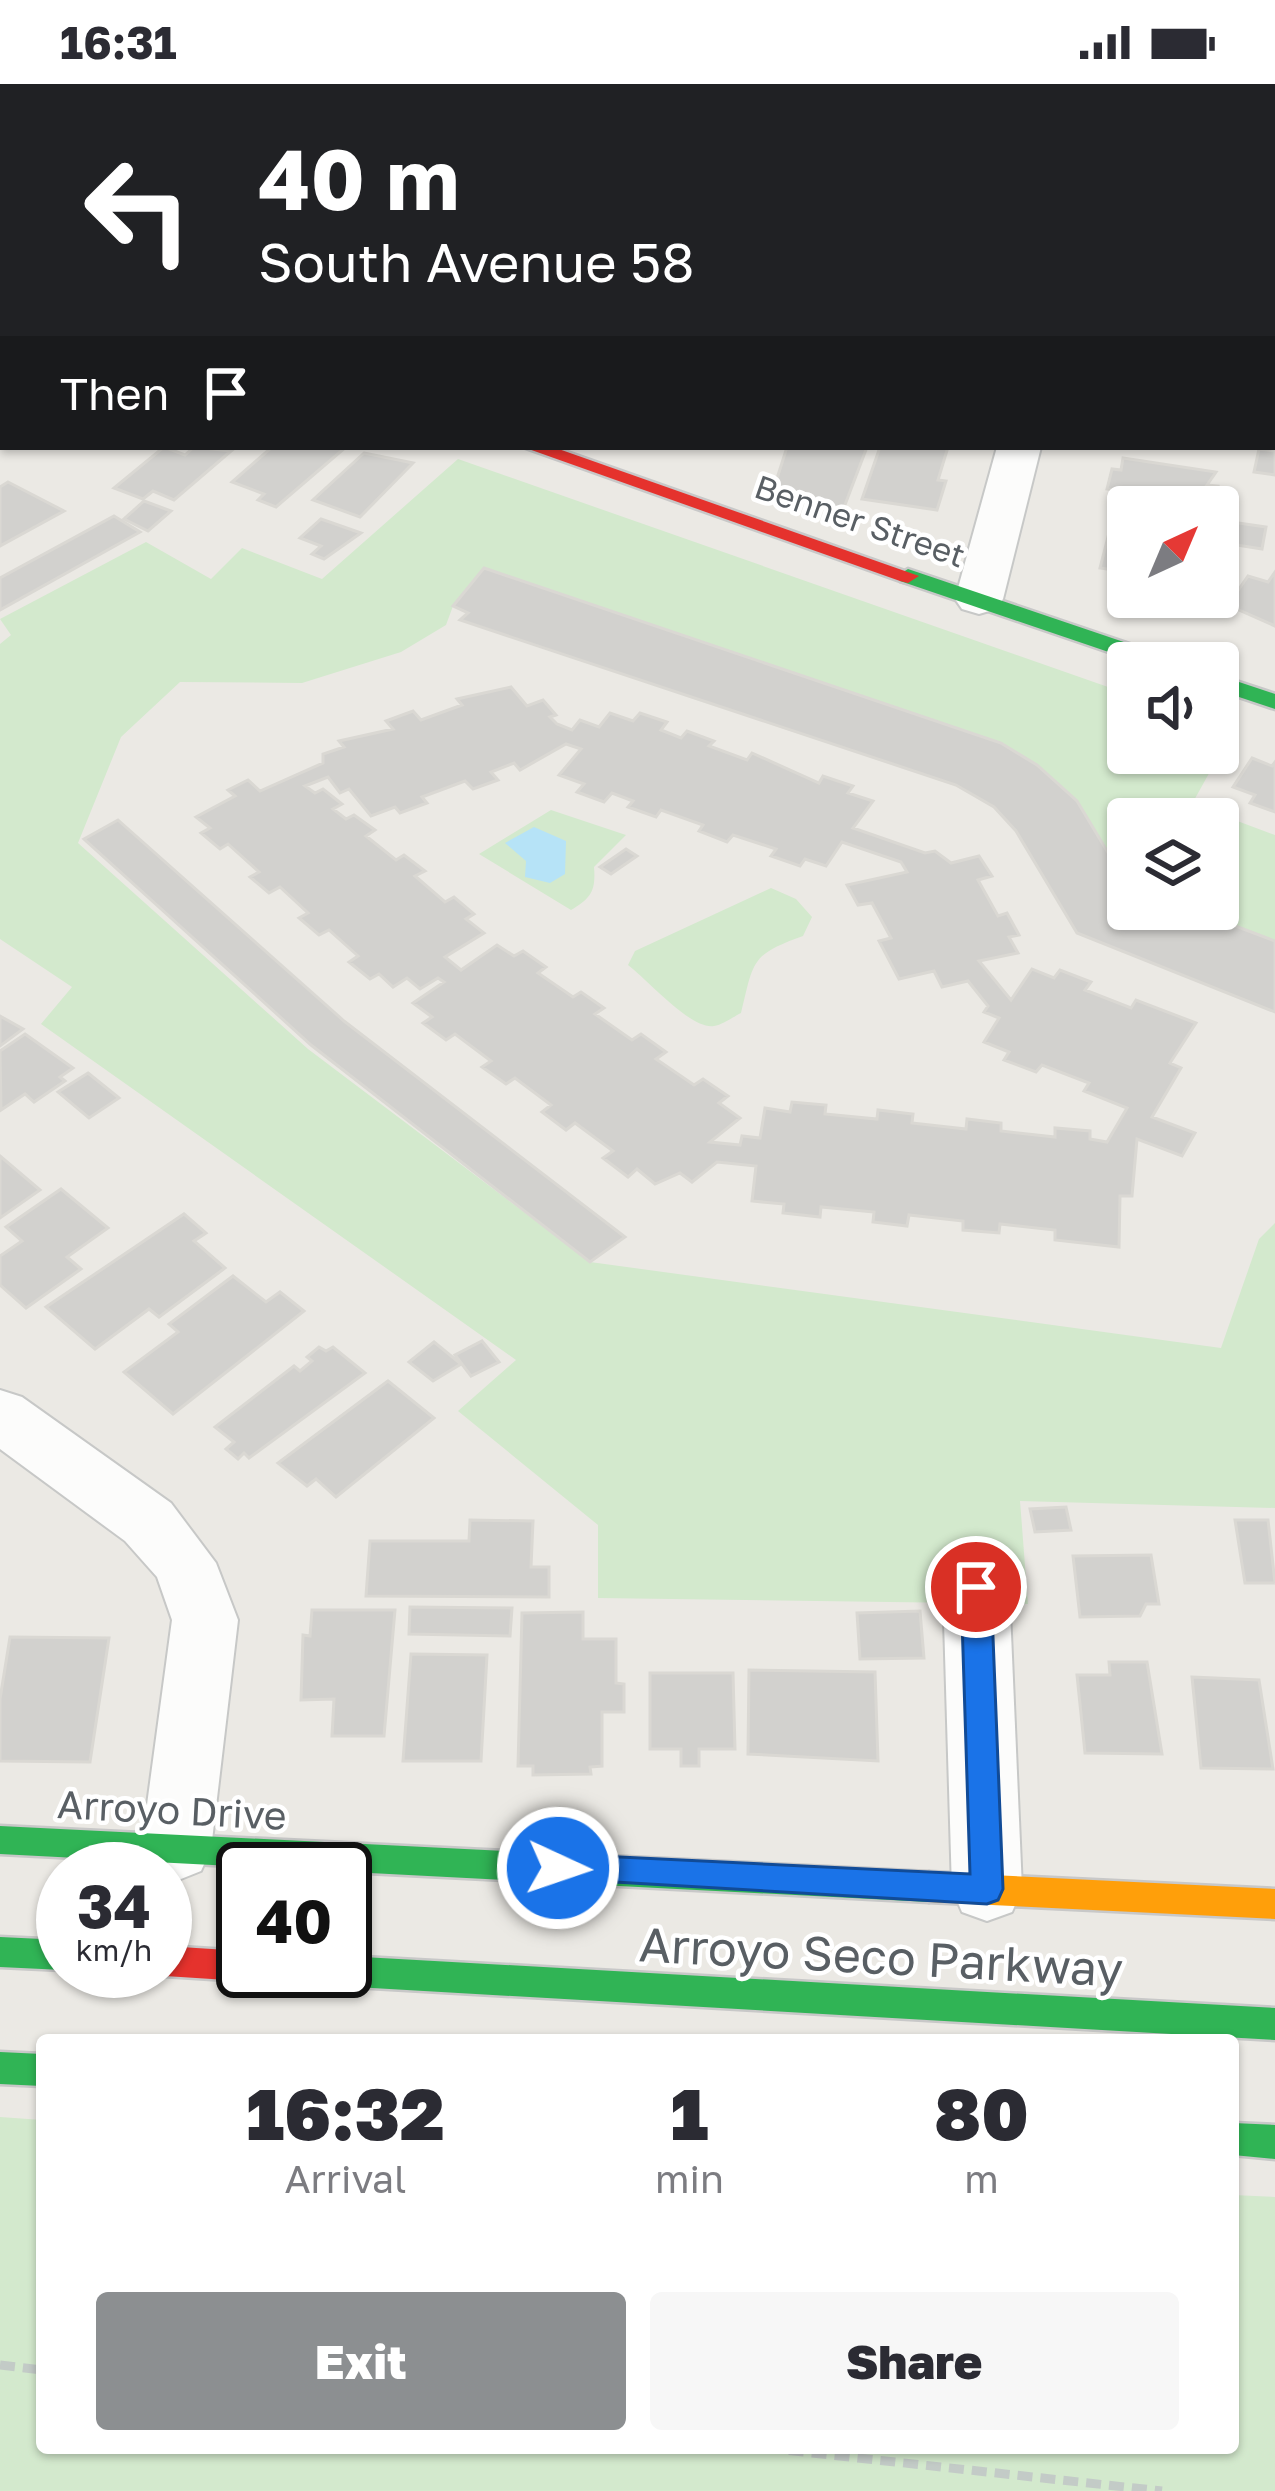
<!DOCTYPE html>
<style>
body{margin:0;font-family:"Golos Text",sans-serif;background:#f7f7f7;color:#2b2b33;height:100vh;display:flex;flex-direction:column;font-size:45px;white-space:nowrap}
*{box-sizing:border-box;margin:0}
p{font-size:39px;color:#7c7c81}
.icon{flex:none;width:66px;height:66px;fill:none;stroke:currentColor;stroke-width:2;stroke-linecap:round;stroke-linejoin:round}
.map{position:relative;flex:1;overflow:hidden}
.drawer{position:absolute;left:36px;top:1950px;width:1203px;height:420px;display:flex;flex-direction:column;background:#fff;border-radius:12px;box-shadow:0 3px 9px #0004}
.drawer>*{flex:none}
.banner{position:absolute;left:0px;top:0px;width:1275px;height:366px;box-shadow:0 3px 9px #0004;background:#202124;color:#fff;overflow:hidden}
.needle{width:78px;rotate:44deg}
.fabs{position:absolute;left:1107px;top:402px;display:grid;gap:24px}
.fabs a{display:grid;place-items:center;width:132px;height:132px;border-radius:12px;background:#fff;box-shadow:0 3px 9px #0004;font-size:60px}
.speed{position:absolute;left:36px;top:1758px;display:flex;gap:24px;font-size:60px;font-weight:700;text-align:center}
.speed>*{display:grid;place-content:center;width:156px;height:156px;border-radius:50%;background:#fff;box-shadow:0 3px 9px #0004;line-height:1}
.speed small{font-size:30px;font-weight:400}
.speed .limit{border:6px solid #111;border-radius:18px;background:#fff;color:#111}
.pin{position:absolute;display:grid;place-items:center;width:102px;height:102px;color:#fff;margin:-51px;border:6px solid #fff;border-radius:50%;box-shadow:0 3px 12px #0007}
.me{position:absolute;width:132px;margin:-66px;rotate:93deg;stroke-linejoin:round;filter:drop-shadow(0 0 9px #0008)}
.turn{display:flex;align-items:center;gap:42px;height:252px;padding:0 60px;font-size:54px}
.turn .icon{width:156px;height:156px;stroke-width:2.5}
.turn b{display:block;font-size:84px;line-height:102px}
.then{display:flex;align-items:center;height:114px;padding:0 60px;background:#0003;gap:24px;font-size:45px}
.eta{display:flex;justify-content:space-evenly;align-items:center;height:204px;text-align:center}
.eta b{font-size:72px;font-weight:800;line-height:84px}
.cta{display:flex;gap:24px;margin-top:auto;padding:24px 60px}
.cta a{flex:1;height:138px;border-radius:12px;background:#8c8f91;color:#fff;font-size:48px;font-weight:800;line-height:138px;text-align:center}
.cta a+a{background:#f7f7f7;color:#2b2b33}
.status{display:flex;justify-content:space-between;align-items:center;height:84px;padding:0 60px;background:#fff;direction:ltr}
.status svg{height:33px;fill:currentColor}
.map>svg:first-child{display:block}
.green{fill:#d3e9cd}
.water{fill:#b6e3f7}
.building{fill:#d2d1ce;stroke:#dad8d3;stroke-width:3;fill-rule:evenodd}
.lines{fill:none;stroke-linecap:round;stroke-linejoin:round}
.street-casing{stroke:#c7c8c7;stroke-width:4}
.fast-casing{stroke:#c8c8c8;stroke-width:5}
.slow-casing{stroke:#c8c8c8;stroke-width:5}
.jam-casing{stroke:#c8c8c8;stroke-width:5}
.path{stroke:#c3cbc7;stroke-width:9;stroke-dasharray:15 8;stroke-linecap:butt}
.street{fill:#fcfcfb;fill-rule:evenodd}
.fast{fill:#30b455;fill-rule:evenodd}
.slow{fill:#ff9f0a;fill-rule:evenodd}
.jam{fill:#e5322d;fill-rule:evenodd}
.route{fill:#1a73e8;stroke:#114b97;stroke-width:3}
.labels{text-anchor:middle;stroke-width:9;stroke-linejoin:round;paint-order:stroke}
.far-street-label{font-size:33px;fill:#595f64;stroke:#fff}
.street-label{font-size:39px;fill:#595f64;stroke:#fff}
.near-street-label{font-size:48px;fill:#595f64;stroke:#fff}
</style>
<div class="status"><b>16:31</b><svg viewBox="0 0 49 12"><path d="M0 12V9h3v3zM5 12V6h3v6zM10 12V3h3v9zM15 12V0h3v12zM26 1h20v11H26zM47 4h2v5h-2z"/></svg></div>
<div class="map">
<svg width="1275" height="2407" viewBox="0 0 1275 2407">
<rect width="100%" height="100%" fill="#ebe9e4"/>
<g class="green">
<path d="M458 375 1128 610V669H1218V641L1233 646 1192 720 1275 751V857L1191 825H1218V735H1128V802C1087 735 1069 701 1001 659L484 484 453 522 446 541 401 568 302 599 180 598 121 653 78 759 308 965 590 1178 1221 1264 1259 1155 1275 1139V1424L1020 1417 1028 1520 598 1514V1441L458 1327 516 1276 41 940 72 903 0 855V560L11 551 0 535 146 458 211 495 242 464 322 495Z"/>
<path d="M551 726 626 751 594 783C596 807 591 814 571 826L479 770Z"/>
<path d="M771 804 796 815 812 833 803 852C750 871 754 877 741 929 733 933 722 941 714 942 691 946 648 896 628 881L635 867Z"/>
<path d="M0 2033 42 2036V2364H1233V2111L1275 2113V2407H0Z"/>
</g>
<path class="water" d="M534 743 566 757 565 790 550 799 525 793 526 777 505 759Z"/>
<g class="building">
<path d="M873 0H1026L1025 3Z"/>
<path d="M164 363 185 371 194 363 231 367 174 416 153 407 143 415 114 404Z"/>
<path d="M272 363H346L276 423 258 416 264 410 232 398Z"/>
<path d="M787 363H867L843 426 773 407Z"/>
<path d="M880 363H948L938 396 946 397 937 426 862 415Z"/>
<path d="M1259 365 1275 367V391L1254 388Z"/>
<path d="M364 369 413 379 360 433 313 416Z"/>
<path d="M1123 374 1216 388 1207 401 1218 402 1215 417 1107 405 1112 385 1121 386Z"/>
<path d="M8 398 64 427 0 462V403Z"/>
<path d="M144 417 171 427 148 447 124 435Z"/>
<path d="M114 432 140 448 0 526V494Z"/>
<path d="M321 435 361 449 324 475 312 470 321 462 300 454Z"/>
<path d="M1218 436 1266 443 1262 465 1218 458Z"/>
<path d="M1109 449 1128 452V488L1100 484Z"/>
<path d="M484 484 1001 659 1037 681 1077 717 1128 802V825H1191L1275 857V928L1077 849 1016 747 994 723 956 701 460 536 468 529 453 522Z"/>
<path d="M1275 488V542L1228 521 1248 492 1268 498Z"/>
<path d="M511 603 527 622 543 616 556 631 550 633 557 640 572 646 580 636 599 643 610 629 633 637 640 629 667 638 661 646 681 654 687 647 714 657 709 662 747 676 752 669 819 699 823 692 853 702 848 709 873 717 853 744 925 769 935 767 951 779 979 772 992 792 978 796 998 832 1007 829 1019 851 1009 853 1018 869 979 877 1011 916 1032 885 1054 894 1060 886 1091 898 1085 906 1131 924 1136 916 1196 939 1170 979 1181 984 1152 1033 1195 1049 1182 1072 1137 1055 1132 1112H1120L1119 1163 1055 1156V1146L1000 1140 999 1149 963 1146V1137L909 1131 907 1142 873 1138 874 1128 821 1123 820 1133 783 1129 784 1120 752 1117 756 1082 717 1078 692 1098 680 1089 655 1100 637 1085 628 1093 603 1074 613 1067 575 1039 566 1046 542 1028 551 1021 515 994 506 1000 482 983 491 977 455 950 446 956 423 939 432 933 413 919 444 898 438 894 420 905 407 894 393 903 379 890 370 895 349 878 358 872 329 846 319 851 299 834 308 829 280 803 269 809 250 793 259 788 228 760 220 765 201 749 210 744 196 733 235 712 228 706 248 696 260 707 323 679V670L344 663 339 657 393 645 386 637 413 627 421 636 462 621 457 615ZM566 660 581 665 559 691 584 700 577 708 604 718 612 709 633 717 628 723 656 733 661 726 703 741 699 747 727 758 733 751 776 765 771 772 800 782 805 775 826 782 842 758 901 778 907 788 847 801 858 821 872 819 891 854 879 857 899 895 934 887 942 903 968 897 988 922 984 928 999 934 984 958 1009 968 1004 976 1036 988 1042 981 1089 999 1084 1007 1127 1024 1107 1058 1090 1055V1047L1055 1044V1053L1001 1047V1039L967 1035 966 1045 912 1039 913 1030 878 1026 877 1035 825 1030 826 1021 792 1018 790 1028 765 1024 760 1054 742 1052 740 1061 710 1058 740 1034 719 1019 728 1012 703 995 694 1001 656 975 666 968 641 950 632 956 595 930 604 924 581 908 573 913 538 889 546 883 523 867 514 872 497 861 461 886 445 873 484 849 466 835 474 830 454 813 445 818 415 792 425 787 404 771 396 776 366 752 375 746 354 731 346 735 333 725 342 720 323 705 315 709 305 702 328 693 340 709 349 705 371 732 395 723 400 729 427 719 422 713 465 697 473 705 498 696 491 688 514 679 520 686Z"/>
<path d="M1252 674 1272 682 1275 678V728L1250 719 1255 711 1233 703Z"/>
<path d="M118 736 344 937 625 1153 590 1178 311 961 84 755Z"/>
<path d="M626 765 637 772 611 790 600 783Z"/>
<path d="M0 932 23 945 0 962Z"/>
<path d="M25 950 73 984 60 993 65 997 34 1018 25 1010 1 1026 0 967Z"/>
<path d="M88 989 119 1014 89 1034 58 1008Z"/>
<path d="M0 1072 40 1106 0 1134Z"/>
<path d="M61 1105 108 1144 67 1173 81 1185 26 1224 0 1201V1172L22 1157 6 1143Z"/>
<path d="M184 1130 206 1149 194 1157 225 1184 159 1233 149 1225 95 1265 46 1223Z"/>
<path d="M233 1192 266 1218 280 1208 304 1227 173 1330 124 1288 178 1248 169 1240Z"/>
<path d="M482 1257 499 1278 471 1292 455 1271Z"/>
<path d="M434 1258 461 1280 433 1297 409 1278Z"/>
<path d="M319 1263 326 1267 333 1263 365 1289 249 1374 244 1369 238 1375 226 1365 234 1358 215 1343 294 1282 300 1287 312 1277 307 1273Z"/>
<path d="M388 1297 434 1334 336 1413 316 1395 307 1402 278 1379Z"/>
<path d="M1066 1423 1071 1446 1035 1448 1030 1425Z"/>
<path d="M470 1436 533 1437 531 1483H549V1513L366 1512 370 1457H469Z"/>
<path d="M1235 1436H1268L1275 1499H1245Z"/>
<path d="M1151 1471 1159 1520H1146L1140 1532 1080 1533 1073 1472Z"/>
<path d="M410 1523 512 1524 510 1552 409 1550Z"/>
<path d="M312 1526H395L384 1652H332L334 1615 301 1616 303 1551 310 1552Z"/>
<path d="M920 1527 924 1574 860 1575 857 1529Z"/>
<path d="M583 1528V1555H616V1599L624 1600V1628H602V1682L590 1683 591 1690 533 1691V1682H518L522 1529Z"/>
<path d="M10 1553 109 1554 90 1678 0 1677V1615Z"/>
<path d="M411 1570 487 1571 481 1677H403Z"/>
<path d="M1109 1578H1147L1162 1670 1085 1669 1077 1591H1110Z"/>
<path d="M749 1586 875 1588 878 1677 748 1670Z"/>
<path d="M650 1589H733L735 1665H699V1682H681V1665H650Z"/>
<path d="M1192 1593 1259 1596 1273 1685 1201 1684Z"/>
</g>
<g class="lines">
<g class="street-casing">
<g id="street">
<rect x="0" y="34" width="3" height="24"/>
<path d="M997 363H1041L1003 515 996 525 979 530 962 525 955 515Z"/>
<path d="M0 1306 22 1313 171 1419 216 1479 238 1536 211 1765 201 1787 176 1797 165 1793V1785H150L141 1765 172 1536 157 1493 125 1457 0 1365Z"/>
<path d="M976 1475 999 1483 1009 1503 1022 1805 1012 1828 987 1837 962 1828 952 1805 943 1503 953 1483Z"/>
</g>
</g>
<g class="fast-casing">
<g id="fast">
<path d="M0 169 3 170V182L0 181Z"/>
<path d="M908 485 1171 574 1174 579H1141L900 497 897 492Z"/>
<path d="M1218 591 1275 610V625L1218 606Z"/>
<path d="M0 1742 929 1788 940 1793 945 1803 940 1813 929 1818 0 1770Z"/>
<path d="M0 1853 63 1856V1886L0 1883Z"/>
<path d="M345 1872 1275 1924V1956L338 1902 327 1898 322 1887H345Z"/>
<path d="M0 1968 42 1970V2002L0 2000Z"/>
<path d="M1233 2039 1275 2041V2075L1233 2071Z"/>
</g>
</g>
<g class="slow-casing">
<path id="slow" d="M929 1788 1275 1805V1835L929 1818 918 1813 913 1803 918 1793Z"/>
</g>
<g class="jam-casing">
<g id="jam">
<path d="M219 0H241L217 3Z"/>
<path d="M523 363H553L919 492 908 499 900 497Z"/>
<path d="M165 1862 243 1867V1887H257L243 1897 165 1892 153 1887H165Z"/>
</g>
</g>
<g class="path">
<path d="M0 2281 42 2286"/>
<path d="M766 2364 1162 2407"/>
</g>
<use href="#street" class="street"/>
<use href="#fast" class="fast"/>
<use href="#slow" class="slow"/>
<use href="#jam" class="jam"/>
</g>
<path class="route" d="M976 1490 991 1503 1003 1805 998 1816 987 1820 547 1794 542 1784 547 1774 558 1770 970 1790 961 1503Z"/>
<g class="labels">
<g class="far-street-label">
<text transform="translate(860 437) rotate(19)" y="12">Benner Street</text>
</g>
<g class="street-label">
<text transform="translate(172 1726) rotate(3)" y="14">Arroyo Drive</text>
</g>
<g class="near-street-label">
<text transform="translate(881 1873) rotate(3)" y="17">Arroyo Seco Parkway</text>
</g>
</g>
</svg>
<div class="fabs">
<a><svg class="needle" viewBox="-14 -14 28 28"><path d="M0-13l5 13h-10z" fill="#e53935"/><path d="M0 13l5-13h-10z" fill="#7c7c81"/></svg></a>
<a><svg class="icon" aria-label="sound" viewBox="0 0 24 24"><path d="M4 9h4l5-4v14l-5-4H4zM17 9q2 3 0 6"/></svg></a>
<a><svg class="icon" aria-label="layers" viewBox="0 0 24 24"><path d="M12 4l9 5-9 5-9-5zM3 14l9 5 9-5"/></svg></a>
</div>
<div class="speed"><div>34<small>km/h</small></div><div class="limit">40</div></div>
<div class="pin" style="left:976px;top:1503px;background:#d93025"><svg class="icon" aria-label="arrive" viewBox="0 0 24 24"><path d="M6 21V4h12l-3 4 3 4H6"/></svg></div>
<svg class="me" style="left:558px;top:1784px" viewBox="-20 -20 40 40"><circle r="17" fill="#1a73e8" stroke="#fff" stroke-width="3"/><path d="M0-11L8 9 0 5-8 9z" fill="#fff"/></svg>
<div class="banner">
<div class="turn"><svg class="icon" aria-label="left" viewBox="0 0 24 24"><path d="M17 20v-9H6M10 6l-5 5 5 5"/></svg><div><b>40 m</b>South Avenue 58</div></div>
<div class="then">Then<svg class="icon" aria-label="arrive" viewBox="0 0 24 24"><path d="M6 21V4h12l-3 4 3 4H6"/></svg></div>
</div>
<section class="drawer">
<div class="eta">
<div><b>16:32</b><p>Arrival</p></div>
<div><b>1</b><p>min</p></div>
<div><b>80</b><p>m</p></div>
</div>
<div class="cta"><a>Exit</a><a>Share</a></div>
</section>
</div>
